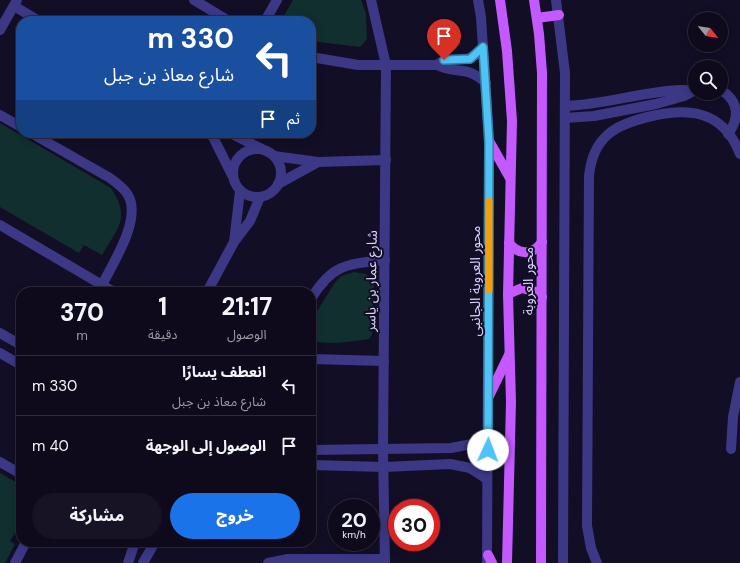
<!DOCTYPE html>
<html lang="ar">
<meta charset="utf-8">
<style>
body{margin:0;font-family:"DM Sans","Noto Sans Arabic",sans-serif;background:#171325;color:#f1f3f6;direction:rtl;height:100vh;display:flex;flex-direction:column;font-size:15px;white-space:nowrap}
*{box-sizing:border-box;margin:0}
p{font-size:13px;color:#9b9aa3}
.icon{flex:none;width:22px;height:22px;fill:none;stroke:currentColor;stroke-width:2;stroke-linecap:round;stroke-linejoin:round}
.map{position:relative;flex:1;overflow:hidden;direction:ltr}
.side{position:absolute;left:16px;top:287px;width:300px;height:260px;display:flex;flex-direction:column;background:#0e0a1c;border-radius:16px;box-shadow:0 2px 10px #0003,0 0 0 1px #2e2b3b;direction:rtl}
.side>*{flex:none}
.hud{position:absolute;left:16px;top:16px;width:300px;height:122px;border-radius:16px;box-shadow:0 2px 10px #0003,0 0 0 1px #2e2b3b;direction:rtl;background:#1a4fa0;color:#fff;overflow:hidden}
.needle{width:26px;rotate:120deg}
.fabs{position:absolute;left:688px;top:12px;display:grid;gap:8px}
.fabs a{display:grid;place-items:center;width:40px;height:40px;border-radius:50%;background:#0e0a1c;box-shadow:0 2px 10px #0003,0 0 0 1px #2e2b3b;font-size:20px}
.speed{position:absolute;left:328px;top:499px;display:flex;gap:8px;font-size:20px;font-weight:700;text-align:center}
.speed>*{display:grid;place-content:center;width:52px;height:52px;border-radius:50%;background:#0e0a1c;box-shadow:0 2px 10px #0003,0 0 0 1px #2e2b3b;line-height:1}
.speed small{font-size:10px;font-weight:400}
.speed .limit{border:6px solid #d22;background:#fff;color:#111}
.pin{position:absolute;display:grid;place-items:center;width:34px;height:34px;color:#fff;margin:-41px -17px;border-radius:50% 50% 50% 0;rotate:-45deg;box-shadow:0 0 4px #0007}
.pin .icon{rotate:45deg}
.me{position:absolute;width:44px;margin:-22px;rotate:2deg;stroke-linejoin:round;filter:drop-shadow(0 0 3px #0008)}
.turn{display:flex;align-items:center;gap:14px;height:84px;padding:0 16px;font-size:18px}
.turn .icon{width:52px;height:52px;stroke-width:2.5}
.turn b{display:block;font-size:28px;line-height:34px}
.then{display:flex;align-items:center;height:38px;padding:0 16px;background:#0003;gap:8px;font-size:15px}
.eta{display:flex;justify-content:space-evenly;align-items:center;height:68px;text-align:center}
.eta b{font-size:24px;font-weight:800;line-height:28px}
.cta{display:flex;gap:8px;margin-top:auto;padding:8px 16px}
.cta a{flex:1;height:46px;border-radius:24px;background:#1a73e8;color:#fff;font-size:16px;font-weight:800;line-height:46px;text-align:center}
.cta a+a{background:#171325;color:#f1f3f6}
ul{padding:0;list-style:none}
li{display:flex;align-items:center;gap:12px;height:60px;padding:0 16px;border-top:1px solid #2e2b3b}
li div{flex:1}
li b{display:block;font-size:15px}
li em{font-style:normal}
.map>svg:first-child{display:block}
.green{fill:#112f2f}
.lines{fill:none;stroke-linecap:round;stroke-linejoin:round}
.minor{stroke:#3c3885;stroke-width:10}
.tertiary{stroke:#3c3885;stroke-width:10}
.primary{stroke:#c359ff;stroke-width:10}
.route-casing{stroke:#337fa1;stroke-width:10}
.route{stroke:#4fc3f7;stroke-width:7}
.slow{stroke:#f59e0b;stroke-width:7}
.labels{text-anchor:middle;stroke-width:4;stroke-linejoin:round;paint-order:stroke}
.street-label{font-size:14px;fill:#d8d2ff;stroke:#120e25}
</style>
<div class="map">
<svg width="740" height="563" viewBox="0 0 740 563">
<rect width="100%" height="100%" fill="#120e25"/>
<g class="green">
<path d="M293 0H361L366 14 367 39 360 47 311 41V21H281Z"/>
<path d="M0 123 111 188C131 218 118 228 102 255L84 245 79 253 0 207Z"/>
<path d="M354 272 366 274 374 284 372 335 369 339C352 341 326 347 311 339V321L334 284 341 276Z"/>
<path d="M0 473 19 484 21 488V529L18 528 10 541 15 544 5 563H0Z"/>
</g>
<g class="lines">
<g class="minor">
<path d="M194 0 229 21"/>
<path d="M371 0 386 65 383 450 385 563"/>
<path d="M478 0 481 17 489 141 487 563"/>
<path d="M14 6 39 21"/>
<path d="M265 21 277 0"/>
<path d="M0 30 17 0"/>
<path d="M311 57 358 65H437C455 75 466 64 486 83"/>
<path d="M437 65C451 52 467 69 483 47"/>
<path d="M721 90C739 101 740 118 728 134"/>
<path d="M565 106C597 105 628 96 660 92 670 91 681 88 691 91"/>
<path d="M0 115 21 127"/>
<path d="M565 118 594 116 656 104 684 96 695 90"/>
<path d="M31 133 110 178C117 183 124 188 128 195 142 219 113 263 102 285"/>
<path d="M211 133 232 175"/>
<path d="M230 133 262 149"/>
<circle cx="257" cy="173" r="24"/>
<path d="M274 156 318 162 386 160"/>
<path d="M278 184 318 162"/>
<path d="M0 225 114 292"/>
<path d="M234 242 240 191"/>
<path d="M207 292 234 242 250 221 260 197"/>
<path d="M311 299C332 264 347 264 385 260"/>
<path d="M0 333 21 345"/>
<path d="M0 353 21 365"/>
<path d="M311 359 384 361"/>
<path d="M731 449 733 417 740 382"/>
<path d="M311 450 451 448 472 444 488 435"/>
<path d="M0 462 21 474"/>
<path d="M311 465 384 467 450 464 470 468 487 479"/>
<path d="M15 563 26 542"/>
<path d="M128 563 135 542"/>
<path d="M143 563 155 542"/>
<path d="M268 563 288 559H385"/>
<path d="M597 563 591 548 587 526 589 176C593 136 616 124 652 116 691 107 724 112 740 154"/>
</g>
<path class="tertiary" d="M556 0 565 73 563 563"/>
<g class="primary">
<path d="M500 0 507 51 512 121 508 294 511 402 507 563"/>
<path d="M534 0 539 34 542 73 541 563"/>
<path d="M537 18 559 15"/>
<path d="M489 141 510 178"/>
<path d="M509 243C519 256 533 255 542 242"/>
<path d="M508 294 522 288 537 292 542 297"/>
<path d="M489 396 509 355"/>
<path d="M488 555 492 563"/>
</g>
</g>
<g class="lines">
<g class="route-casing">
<path id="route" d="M444 60 470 59 483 47 489 142 488 450"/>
</g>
<use href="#route" class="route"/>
<path class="slow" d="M489 290V201"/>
</g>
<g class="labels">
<g class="street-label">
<text transform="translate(371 281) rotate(-89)" y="5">شارع عمار بن ياسر</text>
<text transform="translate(475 281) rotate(-90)" y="5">محور العروبة الجانبى</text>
<text transform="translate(528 281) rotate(-90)" y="5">محور العروبة</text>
</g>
</g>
</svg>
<div class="fabs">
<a><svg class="needle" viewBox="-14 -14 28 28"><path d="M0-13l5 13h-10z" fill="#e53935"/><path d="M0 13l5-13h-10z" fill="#9b9aa3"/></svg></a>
<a><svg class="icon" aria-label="search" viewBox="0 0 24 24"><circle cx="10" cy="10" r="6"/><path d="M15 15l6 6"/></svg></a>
</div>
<div class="speed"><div>20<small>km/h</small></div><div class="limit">30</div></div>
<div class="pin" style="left:444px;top:60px;background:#d93025"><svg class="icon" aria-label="arrive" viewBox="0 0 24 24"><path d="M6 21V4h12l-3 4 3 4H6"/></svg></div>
<svg class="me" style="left:488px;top:450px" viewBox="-20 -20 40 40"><circle r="19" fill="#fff"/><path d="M0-13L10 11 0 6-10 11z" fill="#4fc3f7"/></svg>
<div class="hud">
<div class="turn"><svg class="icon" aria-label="left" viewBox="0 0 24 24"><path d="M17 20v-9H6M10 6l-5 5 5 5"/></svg><div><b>330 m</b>شارع معاذ بن جبل</div></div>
<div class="then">ثم<svg class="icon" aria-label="arrive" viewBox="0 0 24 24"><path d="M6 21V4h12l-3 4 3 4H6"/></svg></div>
</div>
<section class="side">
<div class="eta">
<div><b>21:17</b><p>الوصول</p></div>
<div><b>1</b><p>دقيقة</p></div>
<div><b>370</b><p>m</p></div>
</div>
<ul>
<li><svg class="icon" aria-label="left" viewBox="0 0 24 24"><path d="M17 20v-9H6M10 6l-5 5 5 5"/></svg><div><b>انعطف يسارًا</b><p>شارع معاذ بن جبل</p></div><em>330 m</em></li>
<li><svg class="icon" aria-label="arrive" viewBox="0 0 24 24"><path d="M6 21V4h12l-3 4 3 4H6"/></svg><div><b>الوصول إلى الوجهة</b></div><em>40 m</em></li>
</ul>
<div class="cta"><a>خروج</a><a>مشاركة</a></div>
</section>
</div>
